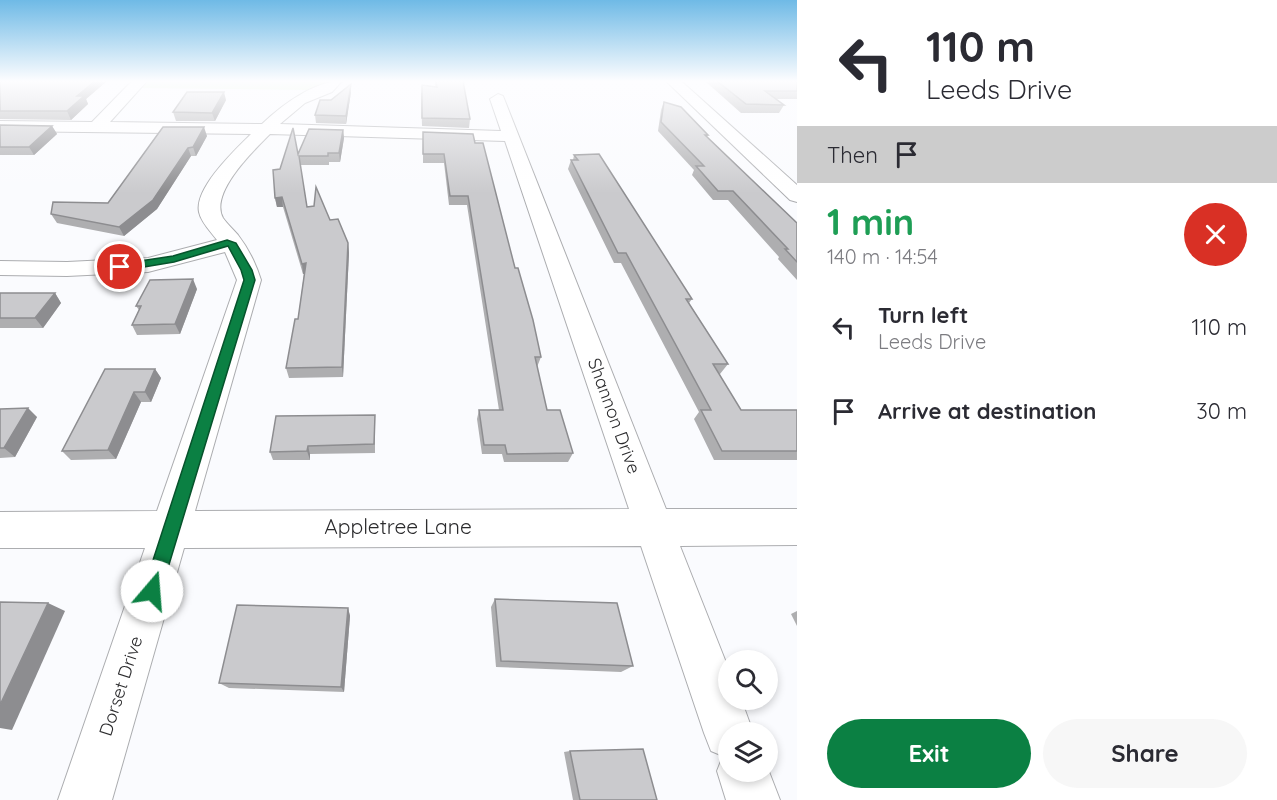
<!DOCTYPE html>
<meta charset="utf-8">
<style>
body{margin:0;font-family:Quicksand,sans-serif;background:#f7f7f7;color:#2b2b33;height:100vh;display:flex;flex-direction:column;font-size:22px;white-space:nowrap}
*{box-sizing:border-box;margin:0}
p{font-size:20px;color:#7c7c81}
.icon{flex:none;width:33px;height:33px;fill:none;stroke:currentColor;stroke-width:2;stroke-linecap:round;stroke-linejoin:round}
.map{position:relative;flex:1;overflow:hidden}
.sheet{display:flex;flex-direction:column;background:#fff;width:480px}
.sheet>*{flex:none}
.hud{background:#fff;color:#2b2b33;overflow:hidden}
.buttons{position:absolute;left:718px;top:650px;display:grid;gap:12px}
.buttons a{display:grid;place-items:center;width:60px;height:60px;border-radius:50%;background:#fff;box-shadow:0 3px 9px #0003;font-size:30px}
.pin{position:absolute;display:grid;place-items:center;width:51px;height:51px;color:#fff;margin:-26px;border:3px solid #fff;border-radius:50%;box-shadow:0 2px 6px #0007}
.me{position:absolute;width:66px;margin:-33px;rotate:18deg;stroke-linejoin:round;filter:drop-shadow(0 0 4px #0008)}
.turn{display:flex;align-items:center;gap:21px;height:126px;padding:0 30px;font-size:27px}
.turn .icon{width:78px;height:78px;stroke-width:2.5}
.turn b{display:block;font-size:42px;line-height:51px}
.then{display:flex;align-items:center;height:57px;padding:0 30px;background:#0003;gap:12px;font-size:22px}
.round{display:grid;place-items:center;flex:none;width:63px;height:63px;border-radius:32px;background:#f7f7f7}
.headline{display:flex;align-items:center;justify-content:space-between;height:102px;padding:0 30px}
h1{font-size:36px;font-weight:700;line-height:45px;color:#1e9e55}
.action{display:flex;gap:12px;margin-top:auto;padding:12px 30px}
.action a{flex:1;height:69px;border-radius:36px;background:#0b8043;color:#fff;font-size:24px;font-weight:700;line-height:69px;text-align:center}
.action a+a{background:#f7f7f7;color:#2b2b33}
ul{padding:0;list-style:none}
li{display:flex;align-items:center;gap:18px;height:84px;padding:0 30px}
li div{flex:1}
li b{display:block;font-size:22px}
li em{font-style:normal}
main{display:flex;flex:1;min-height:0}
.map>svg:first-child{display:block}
.green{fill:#d6f5c6}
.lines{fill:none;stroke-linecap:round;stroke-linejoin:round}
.street-casing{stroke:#acadb0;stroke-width:2}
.street{fill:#fff;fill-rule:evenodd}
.wall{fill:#aeaeb0}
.shaded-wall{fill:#8d8d90}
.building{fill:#cacacd;stroke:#8d8d90;stroke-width:1.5}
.route{fill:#0b8043;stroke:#07532c;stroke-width:1.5}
.labels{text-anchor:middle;stroke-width:5;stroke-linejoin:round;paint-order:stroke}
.street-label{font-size:18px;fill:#2b2b2d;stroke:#fff}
.near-street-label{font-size:21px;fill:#2b2b2d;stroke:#fff}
</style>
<main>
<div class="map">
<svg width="797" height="800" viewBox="0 0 797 800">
<rect width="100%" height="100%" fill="#fafbfe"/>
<path class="green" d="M148 81H328L318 90 142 88Z"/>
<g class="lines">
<g class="street-casing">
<g id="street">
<path d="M132 81H147L110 122 262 124C282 105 314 81 342 81L332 92 305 103 280 124 501 131 490 99 498 94 503 96 666 509H797V545L680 546 729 670V699H741L753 732H729V771H768V769L780 800H726L717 771 723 756 711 751 704 733 641 546 184 548 112 800H58L145 548H0V512L157 511 237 280 225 252 148 272 67 276 0 275V261L67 262 148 258 217 240C211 232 201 222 199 212 194 188 236 149 251 134L0 131V121L92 122ZM270 134 505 141 629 509 195 511 261 280C256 264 248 248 238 235 233 229 227 224 223 218 209 193 254 150 270 134Z"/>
<path d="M666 81H681L797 185V202L790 200Z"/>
</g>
</g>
<use href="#street" class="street"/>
</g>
<g class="wall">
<path d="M0 81H107L86 99 88 104 71 120 0 119Z"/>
<path d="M435 81H463L470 119 469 128 422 126 421 93 435 87Z"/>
<path d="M705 81H797V99H776L784 105 779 113H741Z"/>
<path d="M351 84V92L346 124 316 123 315 115Z"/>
<path d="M226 100 215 121H176L173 112Z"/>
<path d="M664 102 708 135 707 137 797 223V280L778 259 779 257 728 200H713L692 175 694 170 658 131 661 110Z"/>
<path d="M0 125 52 126 57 134 34 155H0Z"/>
<path d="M163 127 207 136 196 156H191L157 209 124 236 57 223 51 214 108 203Z"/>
<path d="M343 130 344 138 340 162H329V165H300L307 207 330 220 348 243 349 253 343 377 289 378 286 368 298 319 304 274H303L283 207H277L275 198 280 169 298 154Z"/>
<path d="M423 132 475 143 515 268 541 357 537 367 547 410 573 453 568 462H504L502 454H482L477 419 479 410H499L467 205H449L444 163H423Z"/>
<path d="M574 155 692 299 689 303 728 364 720 374H719L741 410H797V460H714L694 419 699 412 621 263H614L568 169 571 160H573Z"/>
<path d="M197 289 180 334 137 335 132 325 139 310 136 306Z"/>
<path d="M0 293H55L61 303 43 328H0Z"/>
<path d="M155 369 161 378 151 402H141L116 459 71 460 62 451Z"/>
<path d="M0 409 37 417 15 457 0 458Z"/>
<path d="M375 415V453L310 454V460H273L270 452Z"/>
<path d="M495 599 633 666 621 672 496 667 491 607Z"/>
<path d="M348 608 350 616 344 692 229 688 219 683Z"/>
<path d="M797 611V626L791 614Z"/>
<path d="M570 751 657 800H573L564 752Z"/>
</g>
<g class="shaded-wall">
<path d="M95 81H107L86 99 88 104 71 120 67 111 77 96Z"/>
<path d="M351 84V92L346 124V116Z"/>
<path d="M224 92 226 100 215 121 212 113Z"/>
<path d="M52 126 57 134 34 155 29 147Z"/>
<path d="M204 127 207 136 196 156 193 147Z"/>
<path d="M343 130 344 138 340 162 339 153Z"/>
<path d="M188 148 191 156 157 209 124 236 119 227Z"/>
<path d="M282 197 283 207H277L275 198Z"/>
<path d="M348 243 349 253 343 377 342 367Z"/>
<path d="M306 263 308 273 303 274 302 264Z"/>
<path d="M193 279 197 289 180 334 175 324Z"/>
<path d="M55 293 61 303 43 328 35 318Z"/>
<path d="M155 369 161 378 151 402 145 392Z"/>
<path d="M134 392 141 402 116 459 108 450Z"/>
<path d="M28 408 37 417 15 457 4 448Z"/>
<path d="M308 446 310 454V460L307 451Z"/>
<path d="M48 603 65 611 12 730 0 728V705Z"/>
<path d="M348 608 350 616 344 692 341 687Z"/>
</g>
<g class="building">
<path d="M0 81H95L77 96H84L67 111H0Z"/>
<path d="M436 81H463L470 119 422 118V85L437 87Z"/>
<path d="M717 81H797V91H765L784 105 746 104Z"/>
<path d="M351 84 346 116 315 115 320 100H331Z"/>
<path d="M187 92H224L212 113 173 112Z"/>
<path d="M664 102 681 107 708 135H705L797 223V262L785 249H788L733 191H718L696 166H704L661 122Z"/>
<path d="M0 125 52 126 29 147H0Z"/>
<path d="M163 127H204L193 147 188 148 153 200 119 227 51 214 53 202 108 203Z"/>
<path d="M293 128 298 154 309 129 343 130 339 153H328V156H299L307 207 314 206 316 187 330 220 338 219 348 243 342 367 286 368 295 319H298L306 263 302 264 282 197 275 198 273 170 280 169Z"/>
<path d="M423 132 473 134 475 143H483L515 268H518L533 320 541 357H535L547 410H560L573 453 507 454 505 445H484L479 410H503L468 196H450L444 154H423Z"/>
<path d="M599 154 692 299H686L728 364H713L741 410H797V451H722L701 410H711L626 253H618L571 160H578L574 155Z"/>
<path d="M193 279 175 324 132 325 141 306H136L150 280Z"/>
<path d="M0 293H55L35 318H0Z"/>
<path d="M105 369H155L145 392H134L108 450 62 451Z"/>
<path d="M28 408 4 448H0V409Z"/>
<path d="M375 415 374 444 308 446 307 451 270 452 276 416Z"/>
<path d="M495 599 617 603 633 666 501 661Z"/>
<path d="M0 602 48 603 0 705Z"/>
<path d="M237 605 348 608 341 687 219 683Z"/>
<path d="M643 749 657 800H580L570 751Z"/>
</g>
<linearGradient id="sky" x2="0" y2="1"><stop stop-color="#6fbae6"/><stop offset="0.42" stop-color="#fdfdff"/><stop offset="1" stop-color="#fdfdff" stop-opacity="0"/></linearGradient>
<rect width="797" height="193" fill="url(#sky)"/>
<path class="route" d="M227 240 236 243 252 270 255 280 161 591 159 597 152 600 146 597 143 591 244 280 241 270 228 246 174 262 120 271 115 267 120 264 173 256Z"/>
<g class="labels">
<g class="street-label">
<text transform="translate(614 416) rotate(70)" y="6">Shannon Drive</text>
<text transform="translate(121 686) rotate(-72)" y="6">Dorset Drive</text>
</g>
<g class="near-street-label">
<text x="398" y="534">Appletree Lane</text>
</g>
</g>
</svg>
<div class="buttons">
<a><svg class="icon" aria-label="search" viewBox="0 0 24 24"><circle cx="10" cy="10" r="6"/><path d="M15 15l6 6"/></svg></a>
<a><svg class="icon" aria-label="layers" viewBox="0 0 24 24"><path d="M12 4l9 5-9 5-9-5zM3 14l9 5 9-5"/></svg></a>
</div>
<div class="pin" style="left:120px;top:267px;background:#d93025"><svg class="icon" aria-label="arrive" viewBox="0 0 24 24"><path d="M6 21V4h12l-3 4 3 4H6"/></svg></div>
<svg class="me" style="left:152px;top:591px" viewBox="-20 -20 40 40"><circle r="19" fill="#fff"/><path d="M0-13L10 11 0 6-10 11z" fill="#0b8043"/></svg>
</div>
<section class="sheet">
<div class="hud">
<div class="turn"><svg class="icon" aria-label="left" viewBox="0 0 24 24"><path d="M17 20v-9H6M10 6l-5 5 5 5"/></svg><div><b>110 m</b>Leeds Drive</div></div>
<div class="then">Then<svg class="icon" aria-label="arrive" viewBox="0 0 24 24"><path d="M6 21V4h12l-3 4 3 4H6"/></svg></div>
</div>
<div class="headline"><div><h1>1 min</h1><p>140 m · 14:54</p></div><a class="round" style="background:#d93025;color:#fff"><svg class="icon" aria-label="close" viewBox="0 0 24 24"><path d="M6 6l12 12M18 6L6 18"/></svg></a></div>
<ul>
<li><svg class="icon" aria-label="left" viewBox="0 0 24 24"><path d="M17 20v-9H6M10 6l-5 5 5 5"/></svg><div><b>Turn left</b><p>Leeds Drive</p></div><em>110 m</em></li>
<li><svg class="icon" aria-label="arrive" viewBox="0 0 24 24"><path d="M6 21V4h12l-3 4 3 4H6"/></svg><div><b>Arrive at destination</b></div><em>30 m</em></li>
</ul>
<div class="action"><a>Exit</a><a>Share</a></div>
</section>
</main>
